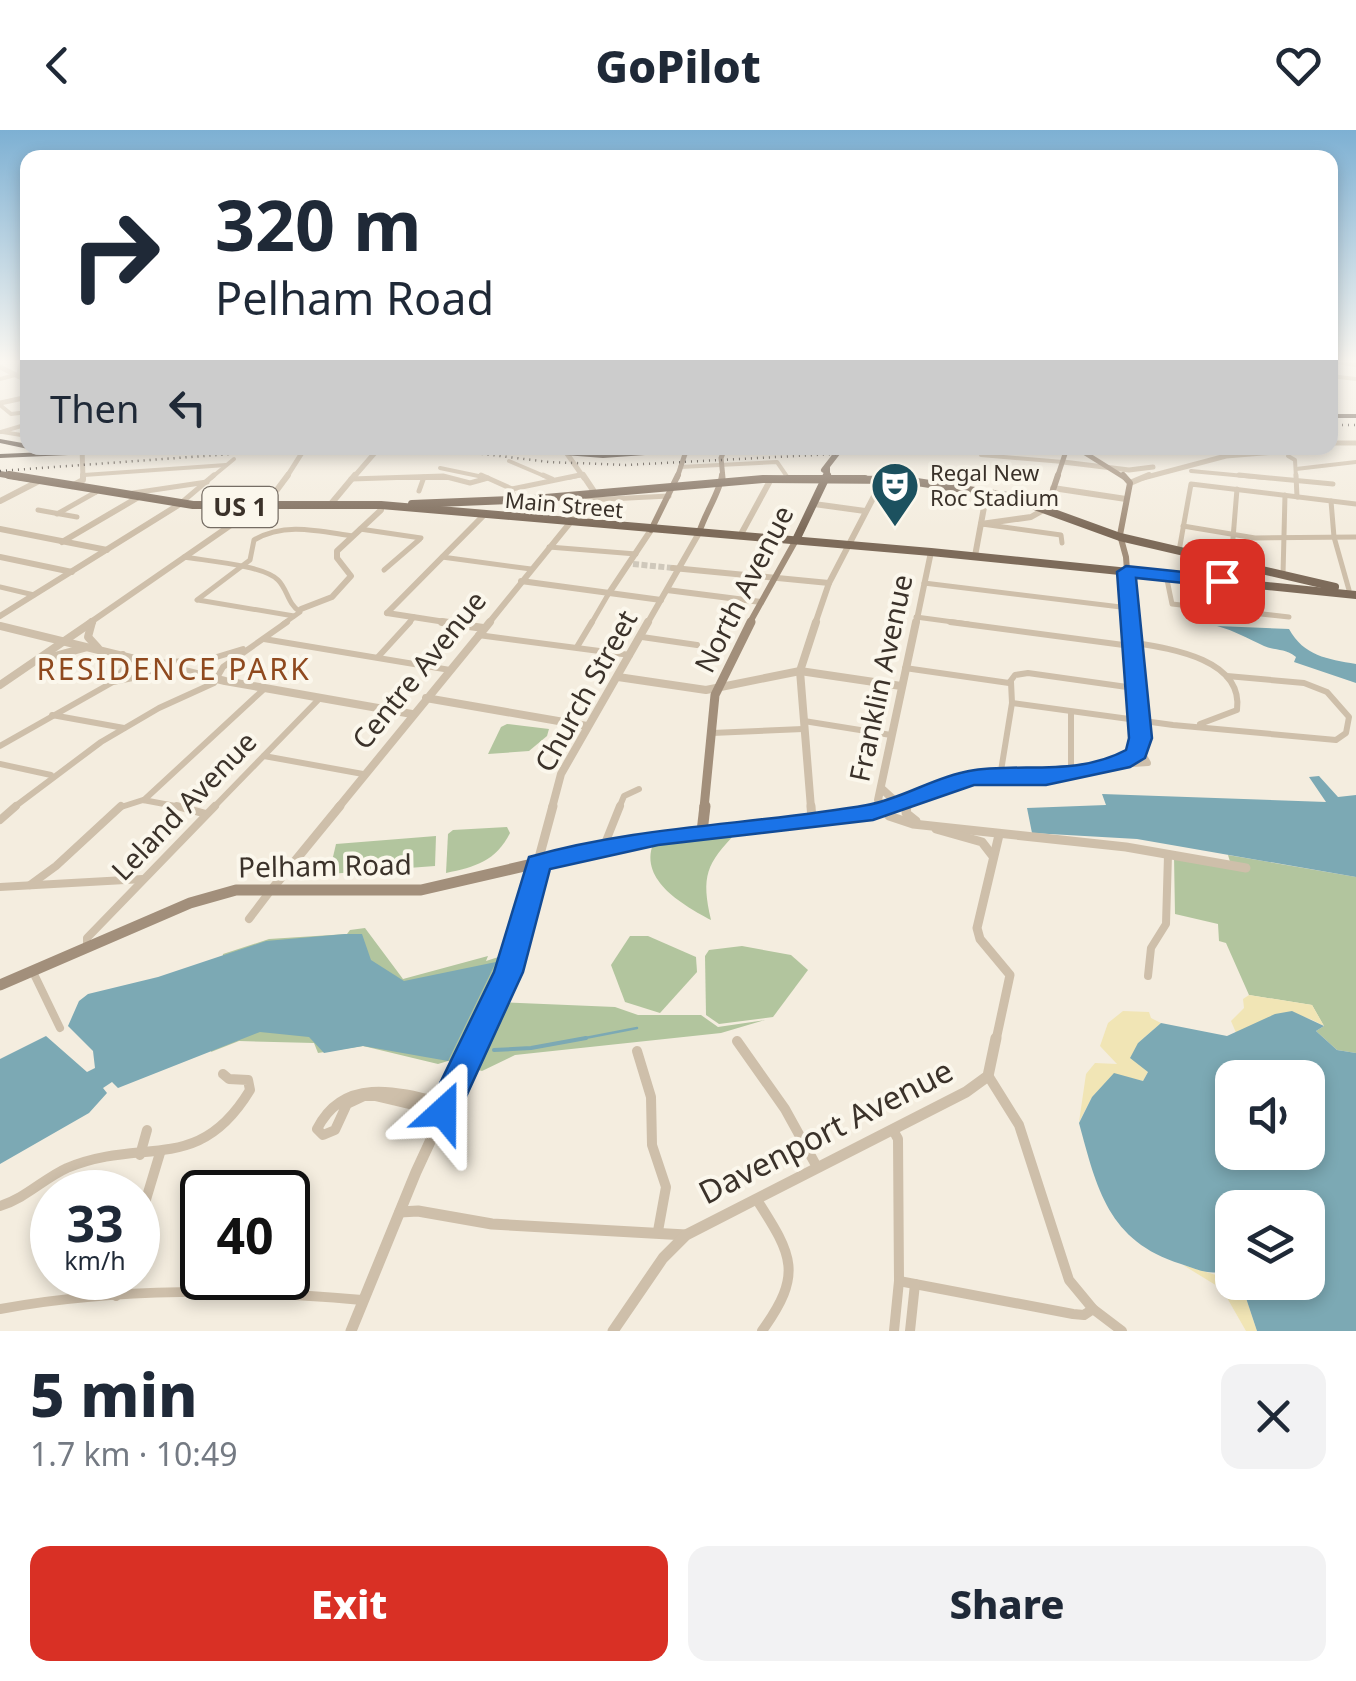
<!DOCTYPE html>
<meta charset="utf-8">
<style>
body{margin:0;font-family:"Noto Sans",sans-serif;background:#f2f2f3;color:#1f2937;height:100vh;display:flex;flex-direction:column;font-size:38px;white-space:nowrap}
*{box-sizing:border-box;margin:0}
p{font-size:32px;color:#747a83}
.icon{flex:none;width:55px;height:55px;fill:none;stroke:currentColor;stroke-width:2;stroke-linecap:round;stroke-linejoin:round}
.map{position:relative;height:1201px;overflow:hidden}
.sheet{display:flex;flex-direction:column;background:#fff;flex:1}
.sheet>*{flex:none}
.hud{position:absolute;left:20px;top:20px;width:1318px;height:305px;border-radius:20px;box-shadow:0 5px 15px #0003;background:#fff;color:#1f2937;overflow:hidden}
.controls{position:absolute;left:1215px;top:930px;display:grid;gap:20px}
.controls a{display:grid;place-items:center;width:110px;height:110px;border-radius:20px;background:#fff;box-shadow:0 5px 15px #0003;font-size:50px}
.speed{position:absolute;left:30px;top:1040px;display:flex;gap:20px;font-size:50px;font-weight:700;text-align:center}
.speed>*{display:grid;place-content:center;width:130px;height:130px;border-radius:50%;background:#fff;box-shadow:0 5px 15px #0003;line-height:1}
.speed small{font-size:25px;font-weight:400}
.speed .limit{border:5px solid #111;border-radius:15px;background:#fff;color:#111}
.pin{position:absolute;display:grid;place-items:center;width:85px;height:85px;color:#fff;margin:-42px;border-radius:20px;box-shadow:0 5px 15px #0006}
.me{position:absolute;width:110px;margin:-55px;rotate:24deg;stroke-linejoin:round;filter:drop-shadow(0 0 8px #0008)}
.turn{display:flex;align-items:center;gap:35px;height:210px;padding:0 30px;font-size:45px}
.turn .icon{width:130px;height:130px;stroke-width:2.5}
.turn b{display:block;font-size:70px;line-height:85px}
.then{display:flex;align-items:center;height:95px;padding:0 30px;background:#0003;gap:20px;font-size:38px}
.round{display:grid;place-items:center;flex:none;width:105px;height:105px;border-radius:20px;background:#f2f2f3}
.head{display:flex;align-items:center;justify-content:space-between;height:170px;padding:0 30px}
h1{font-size:60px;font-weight:800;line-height:75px}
.button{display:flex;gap:20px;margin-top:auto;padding:20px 30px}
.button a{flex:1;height:115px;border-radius:20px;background:#d93025;color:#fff;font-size:40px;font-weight:800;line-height:115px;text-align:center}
.button a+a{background:#f2f2f3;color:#1f2937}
header{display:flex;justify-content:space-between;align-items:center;height:130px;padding:0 30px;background:#fff;font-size:45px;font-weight:800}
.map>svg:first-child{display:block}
.green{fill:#b2c59e}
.sand{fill:#f1e5b5}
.water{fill:#7ca9b4;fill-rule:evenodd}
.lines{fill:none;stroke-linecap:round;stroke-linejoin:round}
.stream-far1{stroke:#7ca9b4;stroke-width:2.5}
.stream{stroke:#7ca9b4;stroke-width:4}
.tertiary-tunnel{stroke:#cfc8bb;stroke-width:6;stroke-dasharray:6 2.5;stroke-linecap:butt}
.minor-far4{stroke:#cebfaa;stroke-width:4}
.minor-far3{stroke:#cebfaa;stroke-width:5}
.minor-far2{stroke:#cebfaa;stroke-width:6}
.minor-far1{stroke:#cebfaa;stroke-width:8}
.minor{stroke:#cebfaa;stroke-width:10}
.tertiary-far4{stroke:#cebfaa;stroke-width:5}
.tertiary-far3{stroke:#cebfaa;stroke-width:6}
.tertiary-far2{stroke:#cebfaa;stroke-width:8}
.tertiary-far1{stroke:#cebfaa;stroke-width:9}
.tertiary{stroke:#cebfaa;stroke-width:11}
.secondary-far3{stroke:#a28f7b;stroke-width:5}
.secondary-far2{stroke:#a28f7b;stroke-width:6}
.secondary-far1{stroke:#a28f7b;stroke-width:9}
.secondary{stroke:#a28f7b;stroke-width:11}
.primary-far1{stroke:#7d6b5a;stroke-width:6}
.primary{stroke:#7d6b5a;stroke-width:8}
.motorway{fill:#5c4d40;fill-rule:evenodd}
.rail{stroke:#3b322a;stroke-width:2.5;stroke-dasharray:1 5;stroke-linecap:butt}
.route{fill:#1a73e8;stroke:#114b97;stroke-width:2.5}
.labels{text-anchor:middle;stroke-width:8;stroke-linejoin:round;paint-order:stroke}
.far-poi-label{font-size:22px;fill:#3b322a;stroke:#fbf7ec;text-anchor:start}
.far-street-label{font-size:22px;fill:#3b322a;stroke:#fbf7ec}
.shield{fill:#fbf7ec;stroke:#756d64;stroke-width:2.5}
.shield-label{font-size:25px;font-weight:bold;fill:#3b322a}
.street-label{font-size:28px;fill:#3b322a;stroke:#fbf7ec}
.neighbourhood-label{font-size:30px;letter-spacing:2.5px;fill:#8f491e;stroke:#fbf7ec}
.near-street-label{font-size:32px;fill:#3b322a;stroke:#fbf7ec}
</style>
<header><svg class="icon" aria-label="back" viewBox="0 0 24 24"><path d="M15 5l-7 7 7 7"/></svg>GoPilot<svg class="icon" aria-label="heart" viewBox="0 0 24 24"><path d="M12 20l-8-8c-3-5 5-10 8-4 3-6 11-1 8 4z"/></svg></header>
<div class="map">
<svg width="1356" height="1201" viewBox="0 0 1356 1201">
<rect width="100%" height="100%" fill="#f4eddf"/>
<g class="green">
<path d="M507 594 549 599 547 606 529 621 488 624 501 597Z"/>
<path d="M507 697 510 703C496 731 475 737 446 743L448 704 453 700Z"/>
<path d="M737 702C706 734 701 746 711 790 685 776 639 751 653 714Z"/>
<path d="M436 706 435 736 329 744 336 714Z"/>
<path d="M1228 725 1356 747V923L1337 920 1316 901 1324 896 1312 875 1249 865 1226 813 1219 811 1218 794 1175 784 1174 726 1231 735Z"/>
<path d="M365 798 403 849 488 826 486 831 514 822 494 872 615 877 638 885H701L718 897 765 890 721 903 515 925 482 941 448 931 438 934 363 916 318 923 314 913 239 911 211 922 223 824 269 809 347 804 350 800Z"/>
<path d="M630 806H648L696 827 697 842 660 883 625 872 611 835Z"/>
<path d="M742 816 791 825 808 840 773 887 719 894 706 885 705 826 709 820Z"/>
</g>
<g class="sand">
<path d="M1249 865 1312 875 1324 896C1291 876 1268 886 1237 905L1231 891 1244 878 1243 869Z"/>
<path d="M1123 881 1149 882 1151 888 1161 893 1138 913 1148 942 1143 951 1114 944 1092 967 1079 992 1086 944 1095 933 1117 934 1100 916 1108 893Z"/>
<path d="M1183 1135 1216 1145 1232 1138V1152L1241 1153 1257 1201H1246L1222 1159Z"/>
</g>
<g class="water">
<path d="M1217 496 1289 499C1304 526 1327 529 1356 534V553L1294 532 1296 527C1285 518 1276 521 1264 516 1247 508 1235 501 1217 496Z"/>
<path d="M1319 646 1338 667 1356 665V747L1137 709 1032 703 1027 678 1106 675 1102 664 1326 672 1309 647Z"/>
<path d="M345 804H362L371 830 404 851 496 832 448 931 363 916 324 923 309 907 260 902 118 958 112 952 103 958 107 963 89 983 0 1034V929L46 906 87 942 95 938 93 921 68 896 79 871 88 864 158 847 266 811Z"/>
<path d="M1292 881 1324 896 1316 901 1337 920 1356 923V1201H1257L1241 1153 1308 1152V1078H1232V1138C1213 1147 1201 1141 1181 1134 1108 1111 1097 1059 1079 993L1092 967 1114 943 1143 951 1148 942 1130 928 1138 913 1161 893 1227 906 1275 884ZM1232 948H1308V1022H1232Z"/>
</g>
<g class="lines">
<path class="stream-far1" d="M575 910 637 898"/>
<path class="stream" d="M494 920 531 918 586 908"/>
<path class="tertiary-tunnel" d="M633 434 673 438"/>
<g class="minor-far4">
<path d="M1330 231 1356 235"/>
<path d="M1330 246 1356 249"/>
<path d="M0 249 15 245"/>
<path d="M0 275 11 284 28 282"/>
<path d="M1 302 28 294"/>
<path d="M3 302 27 306"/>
<path d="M981 325 1063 332"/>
<path d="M1288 326 1295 330 1296 348"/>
<path d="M509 331 549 348"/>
<path d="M680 337 777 332 788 348"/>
<path d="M440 338 488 348"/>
<path d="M1296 339 1356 332"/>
<path d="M1191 341 1266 348"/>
<path d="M84 345 226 335"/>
<path d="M211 348 234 329"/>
<path d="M386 348H450"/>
<path d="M568 348 582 345"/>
<path d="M941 348 946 340"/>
</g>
<g class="minor-far3">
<path d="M481 345 512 359 514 370"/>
<path d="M543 345 552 349"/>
<path d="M1239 345 1333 354"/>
<path d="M1296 345 1297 367"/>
<path d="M351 349 443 346 470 353 488 348"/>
<path d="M937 354 943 345"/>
<path d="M512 359 580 345"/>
<path d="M419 361 424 347"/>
<path d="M133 363 207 352"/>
<path d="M588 370 669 366"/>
<path d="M1331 371 1334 407 1349 460"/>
<path d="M181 373 214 345"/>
<path d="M38 380 77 387"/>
<path d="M57 384 96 362"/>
<path d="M982 394 1061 405 1062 413"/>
<path d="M1183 396 1255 408 1356 407"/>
<path d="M360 399 421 408"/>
<path d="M549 417 636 424"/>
<path d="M1179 421 1191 354 1356 374"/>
<path d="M184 427C207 431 263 435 278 450 288 460 287 473 300 482L283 494"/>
<path d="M442 427 531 439"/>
<path d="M1231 433 1237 359"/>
<path d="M384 440 420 409"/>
<path d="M1166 445 1172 474 1289 487"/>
<path d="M1283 445 1285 365"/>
<path d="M924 453 1129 478"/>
<path d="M0 457 34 465"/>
<path d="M197 470 250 430 254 410C285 392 318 401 352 406"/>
<path d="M198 470 294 486"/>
<path d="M916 487 968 494"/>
<path d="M408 494 414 487"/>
<path d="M591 494 609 463"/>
</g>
<g class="minor-far2">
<path d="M950 492 1131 516"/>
<path d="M478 505 630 525"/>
<path d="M642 507 697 515"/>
<path d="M264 509 450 540"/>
<path d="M1130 512C1167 518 1244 528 1237 580L1200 594"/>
<path d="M577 517 592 492"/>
<path d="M378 527 410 492"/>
<path d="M158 533 210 529 243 519"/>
<path d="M905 538 1009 553 1015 545 1028 543 1134 558"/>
<path d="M117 548 126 535 123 524"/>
<path d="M1012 573 1173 595 1336 610 1346 603 1349 587 1327 562 1304 553 1227 546"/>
<path d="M1071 583V643"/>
<path d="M52 585 124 598"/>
<path d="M804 591 891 605"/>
<path d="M712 603 803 599"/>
<path d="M0 616 113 552 172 540"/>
<path d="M264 626 363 644"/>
<path d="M0 634 51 645"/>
<path d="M1117 635 1148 633 1140 619"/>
<path d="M1000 647 1012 573 1011 552"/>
<path d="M144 670 264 559"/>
<path d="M13 678 101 612 159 578 214 553 223 537 287 492"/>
<path d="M118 678 143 670 186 678"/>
<path d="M213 678 320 568"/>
<path d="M619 678 624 666 639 659"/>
</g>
<g class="minor-far1">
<path d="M177 676 206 684"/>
<path d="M0 690 16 676"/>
<path d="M604 716 620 676"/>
<path d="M30 755 56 736 121 676"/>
<path d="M0 757 143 749"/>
<path d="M249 789 271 760"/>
<path d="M87 817V808L215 676"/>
<path d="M33 842 60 898"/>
<path d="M1148 846 1151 818 1166 794 1168 725"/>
</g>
<g class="minor">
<path d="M737 911 785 979 817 1037"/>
<path d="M637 921 651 967 652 1015 666 1057 658 1101"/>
<path d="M989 947 1019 995 1069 1150 1093 1179 1122 1201"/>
<path d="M443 982 375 966H364L347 974 335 1000 323 1005 317 999C344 945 400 962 446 974"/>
<path d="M893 1000 898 1009 899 1151 894 1201"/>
<path d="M140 1025 147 1000"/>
<path d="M757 1070C793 1126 803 1144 762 1201"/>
<path d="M288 1074 292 1063"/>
<path d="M0 1076C26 1068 43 1049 67 1038 144 1006 198 1046 250 960L248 950 229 949 223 944"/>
<path d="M138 1096 160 1023"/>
<path d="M899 1151 1073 1184 1084 1185 1093 1179"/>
<path d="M249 1161 255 1148"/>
<path d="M116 1166 122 1148"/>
<path d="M0 1179C120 1157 240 1159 362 1170"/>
<path d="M910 1201 915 1154"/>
</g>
<g class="tertiary-far4">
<path d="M0 237 28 251"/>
<path d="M19 246 21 231"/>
<path d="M0 273 28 267"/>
<path d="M1330 313H1356"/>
<path d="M82 318 83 348"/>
<path d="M563 318 584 348"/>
<path d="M684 323 739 318"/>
<path d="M1063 332 1129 340 1153 337"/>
<path d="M286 348 305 318"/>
<path d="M353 348 379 318"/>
<path d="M1143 348 1226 326 1327 318"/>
</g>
<g class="tertiary-far3">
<path d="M1130 353 1149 345"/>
<path d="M72 356 83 350V345"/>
<path d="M1053 358 1126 369"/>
<path d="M0 371 39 351"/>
<path d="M814 374 865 381"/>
<path d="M330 375 355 345"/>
<path d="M265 376 288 345"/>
<path d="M981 394 1031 387 1047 378"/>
<path d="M0 399 107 420"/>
<path d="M740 406 771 349"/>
<path d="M62 412 137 368"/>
<path d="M975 426 987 361"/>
<path d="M0 427 72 442"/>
<path d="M673 438 829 453"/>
<path d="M521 451 661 470"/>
<path d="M667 460 761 472"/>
<path d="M609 463 651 400"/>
<path d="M301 479 332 467 351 446 337 428V421L381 380V375"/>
<path d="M387 483 483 386"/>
<path d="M387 483 458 494"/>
<path d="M0 486 180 374"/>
<path d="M88 494 257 377"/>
<path d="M488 494 586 373 593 360 583 345"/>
<path d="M647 494 699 403"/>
<path d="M815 494 829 453 883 349"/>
<path d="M916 494 931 422"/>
</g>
<g class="tertiary-far2">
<path d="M92 492 88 507 98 518"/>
<path d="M442 492 483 498"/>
<path d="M0 496 225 551 412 584"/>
<path d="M40 530 84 518"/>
<path d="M618 547 706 560 800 541 901 556"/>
<path d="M0 555 92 492"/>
<path d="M426 568 587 596"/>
<path d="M882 659 894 670 908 672 907 678"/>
<path d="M338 678 490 492"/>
<path d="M552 678 561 644 648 492"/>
<path d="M811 678 800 541 816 492"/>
<path d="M884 678 878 670 916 492"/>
</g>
<g class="tertiary-far1">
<path d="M811 676 812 691"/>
<path d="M882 676 889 686 913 694 1126 717 1246 738"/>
<path d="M907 676 906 683 916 691"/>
<path d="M936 699 982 712 992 725"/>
<path d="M272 759 340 676"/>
<path d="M477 910 508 842 553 676"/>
<path d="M996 910 1010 845 980 809 977 798 999 705"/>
</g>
<g class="tertiary">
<path d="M400 1082 418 1081 492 1094 686 1105"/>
<path d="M351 1201 416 1042 478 908"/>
<path d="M613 1201 663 1128 686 1105 966 962 988 946 996 908"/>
</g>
<g class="secondary-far3">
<path d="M1077 318 1125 348"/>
<path d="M677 348 687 318"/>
<path d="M723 348 721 328 725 318"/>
<path d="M1057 348 1067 318"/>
</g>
<g class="secondary-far2">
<path d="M1123 345 1130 353 1120 405 1126 427 1131 494"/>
<path d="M1047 378 1058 345"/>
<path d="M651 400 678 345"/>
<path d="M699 403C704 385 721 360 722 345"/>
<path d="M749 494 796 410"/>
</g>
<g class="secondary-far1">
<path d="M704 678 715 565 751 492"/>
<path d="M884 678 971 648H1046L1130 628 1139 620 1140 608 1131 492"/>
</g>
<g class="secondary">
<path d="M702 702 705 676"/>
<path d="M0 855 190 773 236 760H421L623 713 873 682 891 676"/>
</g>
<g class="primary-far1">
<path d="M827 338V348"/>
<path d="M824 340 841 318"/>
<path d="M0 344 24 348"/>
<path d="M788 348H865"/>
</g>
<g class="primary">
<path d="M9 345 193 375H381L931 422 1356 465"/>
<path d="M904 350 1007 366 1120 407 1335 457"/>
<path d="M412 374 534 369 763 349 901 350"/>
<path d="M796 410 827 345"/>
</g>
<g class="motorway">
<rect x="1330" y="284" width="26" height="4"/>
<path d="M0 309 28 314V318H32L28 319 0 313Z"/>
<path d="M137 318H186L182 320 0 328V324Z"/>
<path d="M499 318C533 316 567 323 601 323 640 324 680 315 719 318L715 320 603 328 503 320Z"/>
</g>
<g class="rail">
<path d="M1330 295H1356"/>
<path d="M434 318 549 332 626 335 947 318"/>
<path d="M0 341 313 318"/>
</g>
</g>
<linearGradient id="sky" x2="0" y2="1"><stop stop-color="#7db0d3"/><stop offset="0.58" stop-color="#faf7f1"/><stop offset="1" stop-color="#faf7f1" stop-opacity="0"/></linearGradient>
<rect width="1356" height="399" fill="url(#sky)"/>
<path class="route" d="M1126 436 1222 446 1231 451 1222 457 1136 448 1152 608 1145 628 1130 637 1046 655H974L873 690 658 715 550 739 523 842 459 982 455 992 443 996 431 992 426 982 494 842 529 727C641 695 754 695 867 675 902 669 934 647 969 641 1021 632 1075 647 1126 620L1129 608 1117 442Z"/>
<defs>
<g id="theatre-pin" transform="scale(2.5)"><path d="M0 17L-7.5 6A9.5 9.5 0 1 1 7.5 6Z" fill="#1c515f" stroke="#fbf7ec"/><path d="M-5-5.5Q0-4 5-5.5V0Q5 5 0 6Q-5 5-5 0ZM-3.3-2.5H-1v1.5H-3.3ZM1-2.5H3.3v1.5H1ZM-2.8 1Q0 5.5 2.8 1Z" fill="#fff"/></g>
</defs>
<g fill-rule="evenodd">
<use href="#theatre-pin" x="895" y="356"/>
</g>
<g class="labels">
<g class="far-poi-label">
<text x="930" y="351">Regal New<tspan x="930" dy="25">Roc Stadium</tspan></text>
</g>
<g class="far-street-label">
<text transform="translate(564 375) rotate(5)" y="8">Main Street</text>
</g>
<rect class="shield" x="202.5" y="357" width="75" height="40" rx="8"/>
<g class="shield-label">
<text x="240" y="386">US 1</text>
</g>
<g class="street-label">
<text transform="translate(744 459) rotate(-63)" y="10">North Avenue</text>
<text transform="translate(419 540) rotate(-51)" y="10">Centre Avenue</text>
<text transform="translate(881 548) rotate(-78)" y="10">Franklin Avenue</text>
<text transform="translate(586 561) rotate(-61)" y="10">Church Street</text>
<text transform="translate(184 676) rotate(-46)" y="10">Leland Avenue</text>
<text transform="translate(325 736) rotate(-1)" y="10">Pelham Road</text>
</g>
<g class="neighbourhood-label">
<text x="174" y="550">RESIDENCE PARK</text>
</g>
<g class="near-street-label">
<text transform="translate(826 1002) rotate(-27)" y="11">Davenport Avenue</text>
</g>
</g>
</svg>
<div class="controls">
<a><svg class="icon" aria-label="sound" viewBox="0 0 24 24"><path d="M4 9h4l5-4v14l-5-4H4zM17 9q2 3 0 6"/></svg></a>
<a><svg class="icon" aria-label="layers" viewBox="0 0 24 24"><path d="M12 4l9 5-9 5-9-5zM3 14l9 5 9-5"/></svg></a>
</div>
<div class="speed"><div>33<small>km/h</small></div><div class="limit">40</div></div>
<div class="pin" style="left:1222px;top:451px;background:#d93025"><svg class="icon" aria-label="arrive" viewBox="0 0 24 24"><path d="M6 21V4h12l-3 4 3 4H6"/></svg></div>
<svg class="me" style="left:443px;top:982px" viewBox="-20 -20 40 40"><path d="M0-17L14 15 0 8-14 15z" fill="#1a73e8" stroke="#fff" stroke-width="4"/></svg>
<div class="hud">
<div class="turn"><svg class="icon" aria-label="right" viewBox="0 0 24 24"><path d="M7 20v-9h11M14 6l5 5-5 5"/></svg><div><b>320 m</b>Pelham Road</div></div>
<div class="then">Then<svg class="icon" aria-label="left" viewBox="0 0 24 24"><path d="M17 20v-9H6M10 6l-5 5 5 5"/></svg></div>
</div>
</div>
<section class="sheet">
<div class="head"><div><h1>5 min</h1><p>1.7 km · 10:49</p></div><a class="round"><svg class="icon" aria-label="close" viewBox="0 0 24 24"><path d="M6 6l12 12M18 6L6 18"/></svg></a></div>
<div class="button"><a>Exit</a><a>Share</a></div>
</section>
